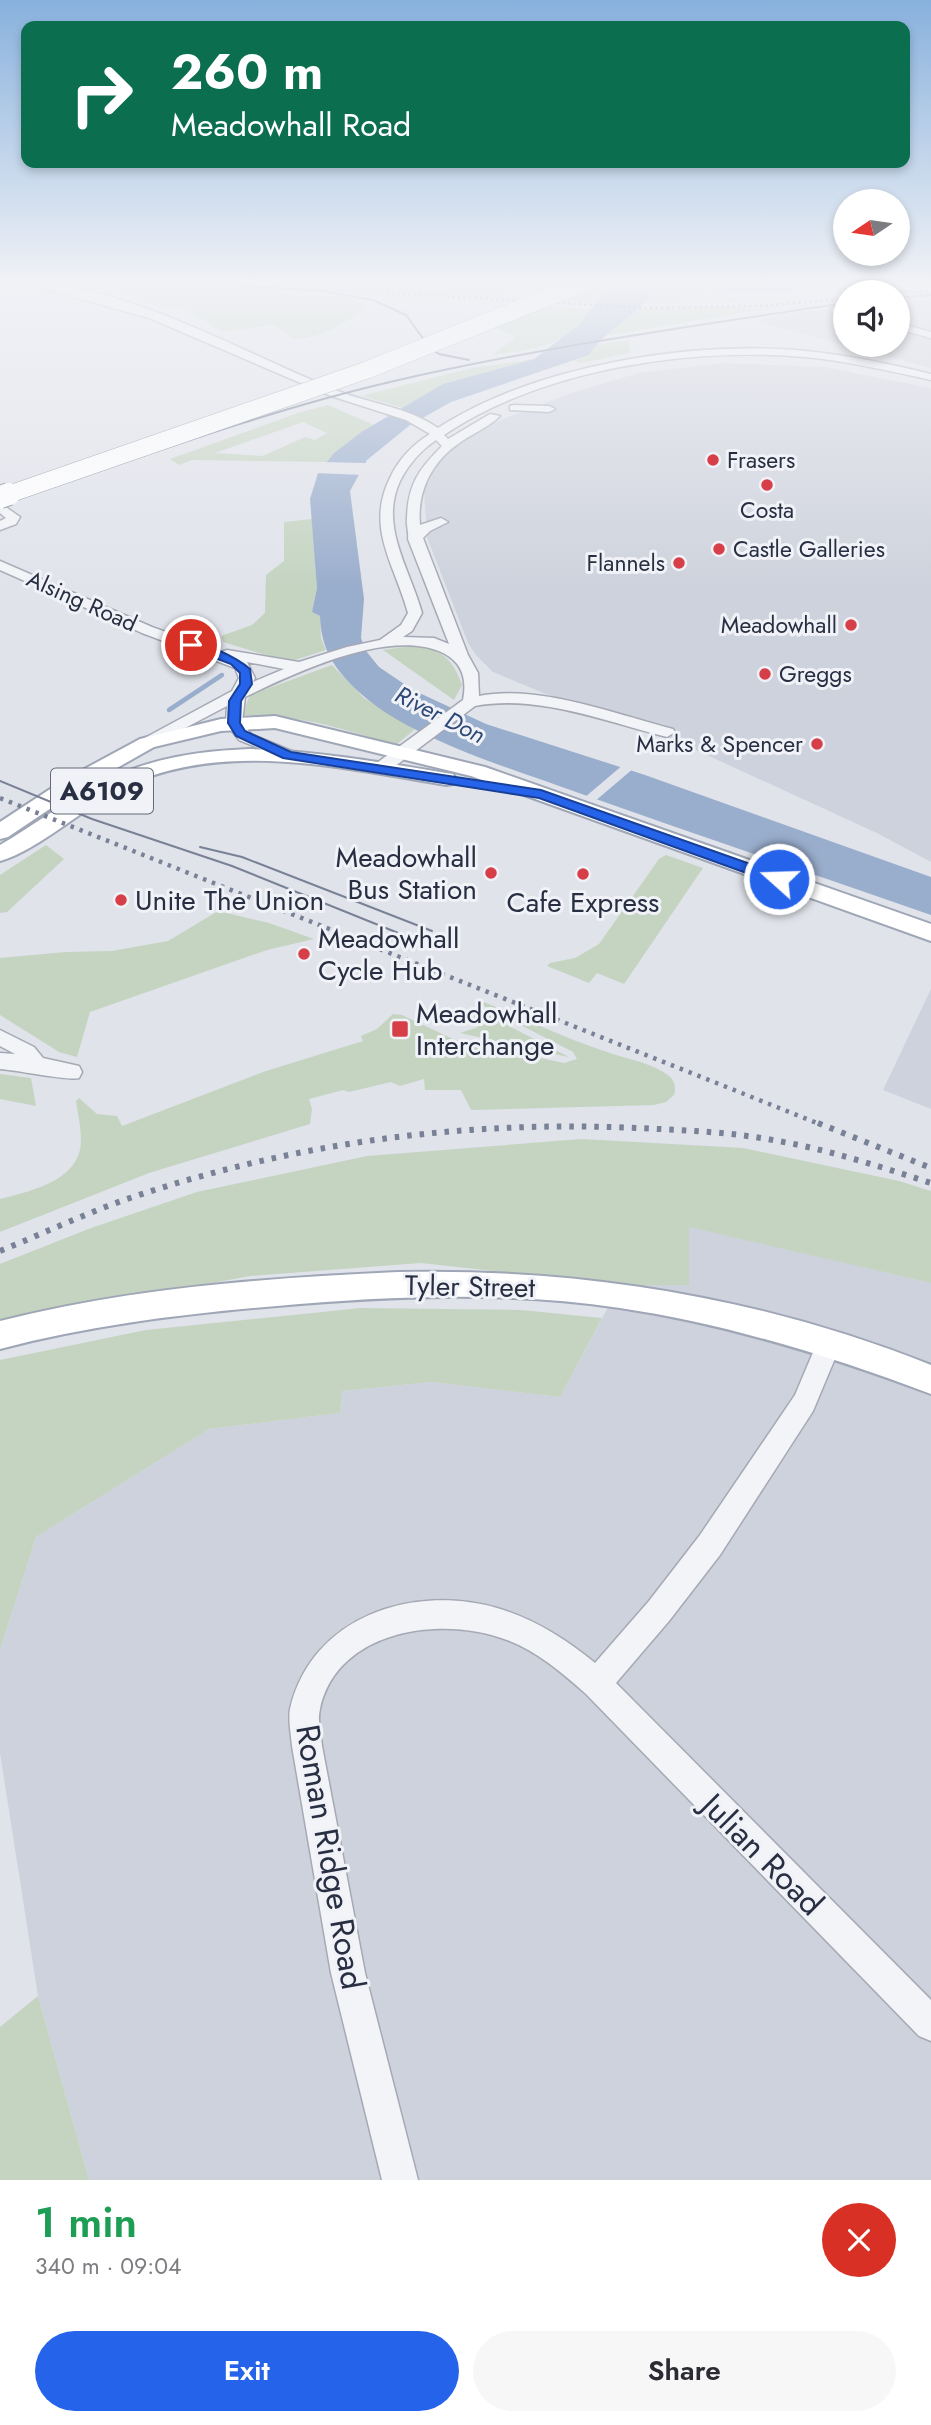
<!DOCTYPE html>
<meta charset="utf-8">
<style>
body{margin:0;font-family:Jost,sans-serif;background:#f7f7f7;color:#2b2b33;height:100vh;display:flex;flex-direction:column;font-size:26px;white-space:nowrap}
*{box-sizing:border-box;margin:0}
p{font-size:23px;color:#7c7c81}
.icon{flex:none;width:38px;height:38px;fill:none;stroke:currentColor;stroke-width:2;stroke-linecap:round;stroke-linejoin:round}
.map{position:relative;height:2180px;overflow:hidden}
.details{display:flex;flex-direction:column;background:#fff;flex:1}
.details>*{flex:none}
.banner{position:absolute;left:21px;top:21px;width:889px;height:147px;border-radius:14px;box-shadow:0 4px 10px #0003;background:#0b6e4f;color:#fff;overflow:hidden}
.needle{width:46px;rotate:257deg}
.fabs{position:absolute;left:833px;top:189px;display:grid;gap:14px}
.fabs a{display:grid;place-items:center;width:77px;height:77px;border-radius:50%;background:#fff;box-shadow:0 4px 10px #0003;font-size:35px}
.pin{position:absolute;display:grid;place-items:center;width:60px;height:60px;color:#fff;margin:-30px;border:4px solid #fff;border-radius:50%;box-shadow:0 2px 7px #0007}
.me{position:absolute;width:77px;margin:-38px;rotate:290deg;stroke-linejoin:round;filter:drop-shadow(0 0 5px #0008)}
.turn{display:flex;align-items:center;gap:24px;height:147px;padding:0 35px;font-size:32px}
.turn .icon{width:91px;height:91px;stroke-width:2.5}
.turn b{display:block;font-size:49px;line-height:60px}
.round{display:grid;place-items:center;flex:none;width:74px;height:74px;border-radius:37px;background:#f7f7f7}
.headline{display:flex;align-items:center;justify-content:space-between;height:119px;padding:0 35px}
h1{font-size:42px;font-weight:600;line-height:52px;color:#1e9e55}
.action{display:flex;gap:14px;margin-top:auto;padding:14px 35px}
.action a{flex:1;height:80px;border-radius:42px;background:#2563eb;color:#fff;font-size:28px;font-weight:600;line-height:80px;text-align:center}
.action a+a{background:#f7f7f7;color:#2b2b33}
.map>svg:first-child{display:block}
.built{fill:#ced2dc}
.green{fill:#c4d4c1;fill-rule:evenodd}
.water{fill:#99adcc}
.pier{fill:#e0e3ea}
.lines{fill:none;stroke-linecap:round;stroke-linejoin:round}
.stream{stroke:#99adcc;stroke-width:4.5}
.minor-casing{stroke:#a5a9b4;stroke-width:3}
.major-casing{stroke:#9fa6b6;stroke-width:4}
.minor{fill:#f3f4f8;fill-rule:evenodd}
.major{fill:#fff;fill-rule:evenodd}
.tram{stroke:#788195;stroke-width:2}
.rail-far2{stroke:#788195;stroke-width:2.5;stroke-dasharray:2 3.5;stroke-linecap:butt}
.rail-far1{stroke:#788195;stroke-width:4.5;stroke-dasharray:3.5 6;stroke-linecap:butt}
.rail{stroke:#788195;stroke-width:6;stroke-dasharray:4.5 8;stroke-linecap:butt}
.highway-bridge-far1-casing{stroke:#878fa2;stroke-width:18;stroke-linecap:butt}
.highway-bridge-casing{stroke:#878fa2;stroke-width:24;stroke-linecap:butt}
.highway-bridge-far1{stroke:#fff;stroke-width:17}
.highway-bridge{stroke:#fff;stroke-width:22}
.route{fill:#2563eb;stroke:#184099;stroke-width:2}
.poi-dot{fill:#d63e48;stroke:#f0f2f7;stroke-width:2.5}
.labels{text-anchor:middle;stroke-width:6;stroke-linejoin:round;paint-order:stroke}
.far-poi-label{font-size:23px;fill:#282f42;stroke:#f0f2f7;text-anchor:start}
.far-street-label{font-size:23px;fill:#282f42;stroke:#f0f2f7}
.far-water-label{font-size:24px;font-style:italic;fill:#2f4a79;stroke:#f0f2f7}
.shield{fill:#f0f2f7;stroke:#646a78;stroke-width:2}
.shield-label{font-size:26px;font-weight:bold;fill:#282f42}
.poi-label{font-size:28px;fill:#282f42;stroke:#f0f2f7;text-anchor:start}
.street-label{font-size:28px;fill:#282f42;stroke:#f0f2f7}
.near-street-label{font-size:33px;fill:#282f42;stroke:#f0f2f7}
</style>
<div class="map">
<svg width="931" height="2180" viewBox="0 0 931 2180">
<rect width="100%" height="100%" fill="#e0e3ea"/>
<g class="built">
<path d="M931 300V368L756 322 782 314 845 307V345H898V303Z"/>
<path d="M722 363 824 367 931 388V862L879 834 624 717 546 694 493 672 476 655 468 643 427 537 424 492 438 463 463 441 488 425 568 394 639 373Z"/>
<path d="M931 989V1109L883 1090Z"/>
<path d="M688 1226 931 1283V2180H89L38 1996 0 1753V1650L36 1537 209 1429 340 1413 342 1391 432 1382 560 1397 620 1285Z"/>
</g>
<g class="green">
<path d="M109 283H177L344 297 368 304C358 318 311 343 294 338 285 335 281 327 271 325L222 332 188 310 154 305 107 288Z"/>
<path d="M245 283H529L494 298Z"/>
<path d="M596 283H612V288L597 303 559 301Z"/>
<path d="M656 283H696L724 290 722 297 737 299 736 302H708L714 293 703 291 696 298H682V303L644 304 650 298 651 286Z"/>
<path d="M546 306 593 309C571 346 530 350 492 355L516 337 495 327Z"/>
<path d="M772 308 604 336 640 309Z"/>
<path d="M629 340 630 353 581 363 574 361 589 355 596 345Z"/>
<path d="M534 359 443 384 403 408 361 396 472 368Z"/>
<path d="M328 405 374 425 334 453 327 462 192 460 179 465 170 459 301 412ZM303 422 327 433 315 440 305 437 263 456 215 453Z"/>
<path d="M312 519 317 588 312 612 320 616 321 638 326 650 289 662 223 642 221 636 252 625 265 613 266 575 284 561V522Z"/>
<path d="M418 645C444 651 453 661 462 685L454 700 383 650Z"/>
<path d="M332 665 364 698 415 729 396 745C343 729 298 714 242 715L250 695Z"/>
<path d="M46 845 64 859 7 912 0 913V875Z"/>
<path d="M666 855 703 868 624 984 597 973 589 983 547 966 550 963 575 958 599 944 659 859Z"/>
<path d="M218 911 269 923 314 939 267 950 90 1012 77 1057 59 1052 0 1015V958L66 952 112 951 168 941Z"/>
<path d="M484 1002C527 1020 567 1039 613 1054 632 1060 652 1063 669 1076 675 1081 676 1088 674 1095L666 1102 654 1105 471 1110 461 1090H425L424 1079 400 1086 391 1082 349 1092 343 1090 309 1099 312 1109 310 1124 149 1173 0 1232V1199C27 1192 72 1183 80 1150 83 1135 78 1116 76 1101L79 1098 97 1114 117 1116 122 1126 266 1071 363 1041 361 1036 377 1029 393 1014 402 1015 453 1039 564 1063 577 1059 573 1052 482 1005Z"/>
<path d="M476 1009 567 1056 568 1057 460 1033 478 1027 474 1017Z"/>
<path d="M0 1074 31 1078 36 1106 0 1099Z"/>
<path d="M581 1139 743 1148 899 1181 931 1191V1283L689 1227V1285H620L421 1263 250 1276 91 1306 0 1328V1264L91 1228 197 1192 367 1156Z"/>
<path d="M361 1308 521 1310 602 1318 560 1397 432 1382 342 1391 340 1413 209 1429 36 1537 0 1650V1360L146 1330Z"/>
<path d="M38 1996 89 2180H0V2027Z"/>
</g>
<g class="water">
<path d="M612 283H648L650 298C630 319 605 331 589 355L451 402 410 425 367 460 350 491 364 599 361 638 366 651 379 667 413 690 486 724 645 775 931 877V915C813 874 694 834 576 792 512 769 409 738 360 693 335 670 321 650 320 616L312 612 317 588 310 499 318 473 334 453 363 431 443 384 534 359 579 325 598 300 612 288Z"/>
<path d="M696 283H820C779 296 738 296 696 283Z"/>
</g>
<g class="pier">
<path d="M322 462 365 463H369L363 475 314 473Z"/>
<path d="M624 764 634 768 594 802 584 798Z"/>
</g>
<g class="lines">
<path class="stream" d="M169 710 222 675"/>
<g class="minor-casing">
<g id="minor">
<path d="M24 283C125 283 245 354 338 391 371 404 408 407 438 428 535 365 692 340 806 351 848 355 890 364 931 374V380C889 371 847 361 805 357 689 347 542 369 444 435L448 439 490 414 500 416C488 428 471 434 458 444 431 463 417 492 420 525L441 518 448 522 430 531 423 538 468 655 478 673 479 696C538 684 615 714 673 729L675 732 667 737C606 722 538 694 475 706L386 773H374L372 769 374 765 463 700C467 680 463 664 445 654 392 626 295 673 245 697L242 723 251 734 294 752 296 755 294 758H282L239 740 226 723 227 706 147 748 141 746 139 743 141 740 232 691 239 678 235 668 142 633 0 570V561L152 627 221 652 227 650 299 662 347 647 380 640 401 625 408 613C395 565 365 528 390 478 398 460 413 444 430 434L406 420 331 396 149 318ZM436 440 442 446C419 469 408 484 407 518 406 525 409 532 408 539L449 644 434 638 403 637 412 631 422 613C410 569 379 526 400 481 408 465 421 450 436 440ZM247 662 284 669 253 682 255 678Z"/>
<path d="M835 307 845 310V316L831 312V308Z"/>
<path d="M898 323 931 332V338L898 329Z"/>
<path d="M514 405 549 406 555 409 549 412 510 410V406Z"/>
<path d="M0 503 20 517 16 524 0 530V521L6 518 0 513Z"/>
<path d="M0 1030 34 1047 43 1058 79 1066 82 1072 79 1078C69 1081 16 1070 0 1069V1053L15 1054 0 1046Z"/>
<path d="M829 1333 838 1336 841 1344 813 1411 720 1555 669 1621 616 1683 931 2000V2041L919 2036 586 1694C562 1673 537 1651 507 1640 443 1615 337 1629 320 1709 317 1721 321 1734 322 1746L365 1973 418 2180H382L331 1973 292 1746C291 1734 288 1720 290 1709 312 1616 413 1584 497 1608 534 1619 566 1639 595 1663L649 1601 700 1535 795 1395 820 1336Z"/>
</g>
</g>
<g class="major-casing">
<g id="major">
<path d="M873 283 931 285V293L879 287Z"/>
<path d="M275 716 485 767 931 924V941L471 776 275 728 221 731 154 747 78 790 8 837 0 839V822L64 780 140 739 221 719Z"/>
<path d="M249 749C316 751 380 762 446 773L453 774 456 779 453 784 446 785C341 768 225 739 124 787 86 806 37 851 0 861V845C36 824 69 798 107 780 151 758 200 751 249 749Z"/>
<path d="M398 1272C582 1268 760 1297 931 1365V1394C830 1356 727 1324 620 1308 507 1291 391 1296 277 1306 183 1314 91 1325 0 1349V1321C130 1288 265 1278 398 1272Z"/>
</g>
</g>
<use href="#minor" class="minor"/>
<use href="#major" class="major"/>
<g class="tram">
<path d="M191 283 323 291 373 300 406 315 430 348 439 354 469 360"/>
<path d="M898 298 931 295"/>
<path d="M0 505C129 462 257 413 390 382 540 347 693 326 845 303"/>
<path d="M0 781 92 819 232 866 423 943"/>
<path d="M200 847 242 857 432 931"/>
</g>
<g class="rail-far2">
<path d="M211 283 647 308 760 306 845 299"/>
<path d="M898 293 931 290"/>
</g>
<path class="rail-far1" d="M0 798 822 1125"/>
<g class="rail">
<path d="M818 1123 931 1168"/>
<path d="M0 1251C42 1234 84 1214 127 1199 292 1143 462 1120 636 1128 684 1130 732 1132 778 1141 830 1150 881 1167 931 1183"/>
</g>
<g class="highway-bridge-far1-casing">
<path id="highway-bridge-far1" d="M4 496 367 370 583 283"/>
</g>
<g class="highway-bridge-casing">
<path id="highway-bridge" d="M0 497 9 494"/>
</g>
<use href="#highway-bridge-far1" class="highway-bridge-far1"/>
<use href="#highway-bridge" class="highway-bridge"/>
</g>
<linearGradient id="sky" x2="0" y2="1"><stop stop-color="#88b1dd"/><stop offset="0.48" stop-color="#f1f2f6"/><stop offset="1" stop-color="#f1f2f6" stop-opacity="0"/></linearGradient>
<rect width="931" height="589" fill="url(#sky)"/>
<path class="route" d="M187 642C204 641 237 658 250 669L252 684 241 701 240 723 245 731 291 752 541 790 784 876 786 879 779 884 774 883 539 798 283 758 236 736 228 723 229 701 240 684V673L231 664 187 647Z"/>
<g class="poi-dot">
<circle cx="713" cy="460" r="7"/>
<circle cx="767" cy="485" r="7"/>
<circle cx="719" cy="549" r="7"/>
<circle cx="679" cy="563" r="7"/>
<circle cx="851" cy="625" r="7"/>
<circle cx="765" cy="674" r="7"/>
<circle cx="817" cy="744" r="7"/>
<circle cx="491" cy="873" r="7"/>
<circle cx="583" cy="874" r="7"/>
<circle cx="121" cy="900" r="7"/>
<circle cx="304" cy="954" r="7"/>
<rect x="391" y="1020" width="18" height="18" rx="3.5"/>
</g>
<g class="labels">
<g class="far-poi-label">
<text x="727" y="468">Frasers</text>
<text x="767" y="518" text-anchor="middle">Costa</text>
<text x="733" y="557">Castle Galleries</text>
<text x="665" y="571" text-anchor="end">Flannels</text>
<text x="837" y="633" text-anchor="end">Meadowhall</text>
<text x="779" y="682">Greggs</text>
<text x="803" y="752" text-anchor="end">Marks &amp; Spencer</text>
</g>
<g class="far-street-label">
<text transform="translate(82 601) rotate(24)" y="8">Alsing Road</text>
</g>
<g class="far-water-label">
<text transform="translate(440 715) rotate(27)" y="8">River Don</text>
</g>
<rect class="shield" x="51" y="768.5" width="102" height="45" rx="5"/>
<g class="shield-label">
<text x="102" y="800">A6109</text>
</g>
<g class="poi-label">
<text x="477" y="867" text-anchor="end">Meadowhall<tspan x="477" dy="32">Bus Station</tspan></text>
<text x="135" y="910">Unite The Union</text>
<text x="583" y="912" text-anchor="middle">Cafe Express</text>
<text x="318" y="948">Meadowhall<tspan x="318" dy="32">Cycle Hub</tspan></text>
<text x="416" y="1023">Meadowhall<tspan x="416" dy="32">Interchange</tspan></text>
</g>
<g class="street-label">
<text transform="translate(470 1286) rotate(1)" y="10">Tyler Street</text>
</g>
<g class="near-street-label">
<text transform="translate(763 1854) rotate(45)" y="12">Julian Road</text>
<text transform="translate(331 1857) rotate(80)" y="12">Roman Ridge Road</text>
</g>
</g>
</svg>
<div class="fabs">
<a><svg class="needle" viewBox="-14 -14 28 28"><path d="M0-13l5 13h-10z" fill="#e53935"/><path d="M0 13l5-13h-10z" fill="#7c7c81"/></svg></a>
<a><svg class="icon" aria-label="sound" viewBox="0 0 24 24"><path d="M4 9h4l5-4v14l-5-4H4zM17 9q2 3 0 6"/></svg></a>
</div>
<div class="pin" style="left:191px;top:645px;background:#d93025"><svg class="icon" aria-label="arrive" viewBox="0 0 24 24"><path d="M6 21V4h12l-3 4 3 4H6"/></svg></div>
<svg class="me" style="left:779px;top:879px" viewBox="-20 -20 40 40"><circle r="17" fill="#2563eb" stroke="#fff" stroke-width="3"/><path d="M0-11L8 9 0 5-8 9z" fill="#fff"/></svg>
<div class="banner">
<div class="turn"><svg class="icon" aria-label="right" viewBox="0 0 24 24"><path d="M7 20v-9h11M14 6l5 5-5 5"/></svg><div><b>260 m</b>Meadowhall Road</div></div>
</div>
</div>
<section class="details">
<div class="headline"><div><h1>1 min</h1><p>340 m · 09:04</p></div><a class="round" style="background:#d93025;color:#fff"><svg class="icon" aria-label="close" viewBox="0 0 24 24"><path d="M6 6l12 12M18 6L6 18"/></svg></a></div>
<div class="action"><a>Exit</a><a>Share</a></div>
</section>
